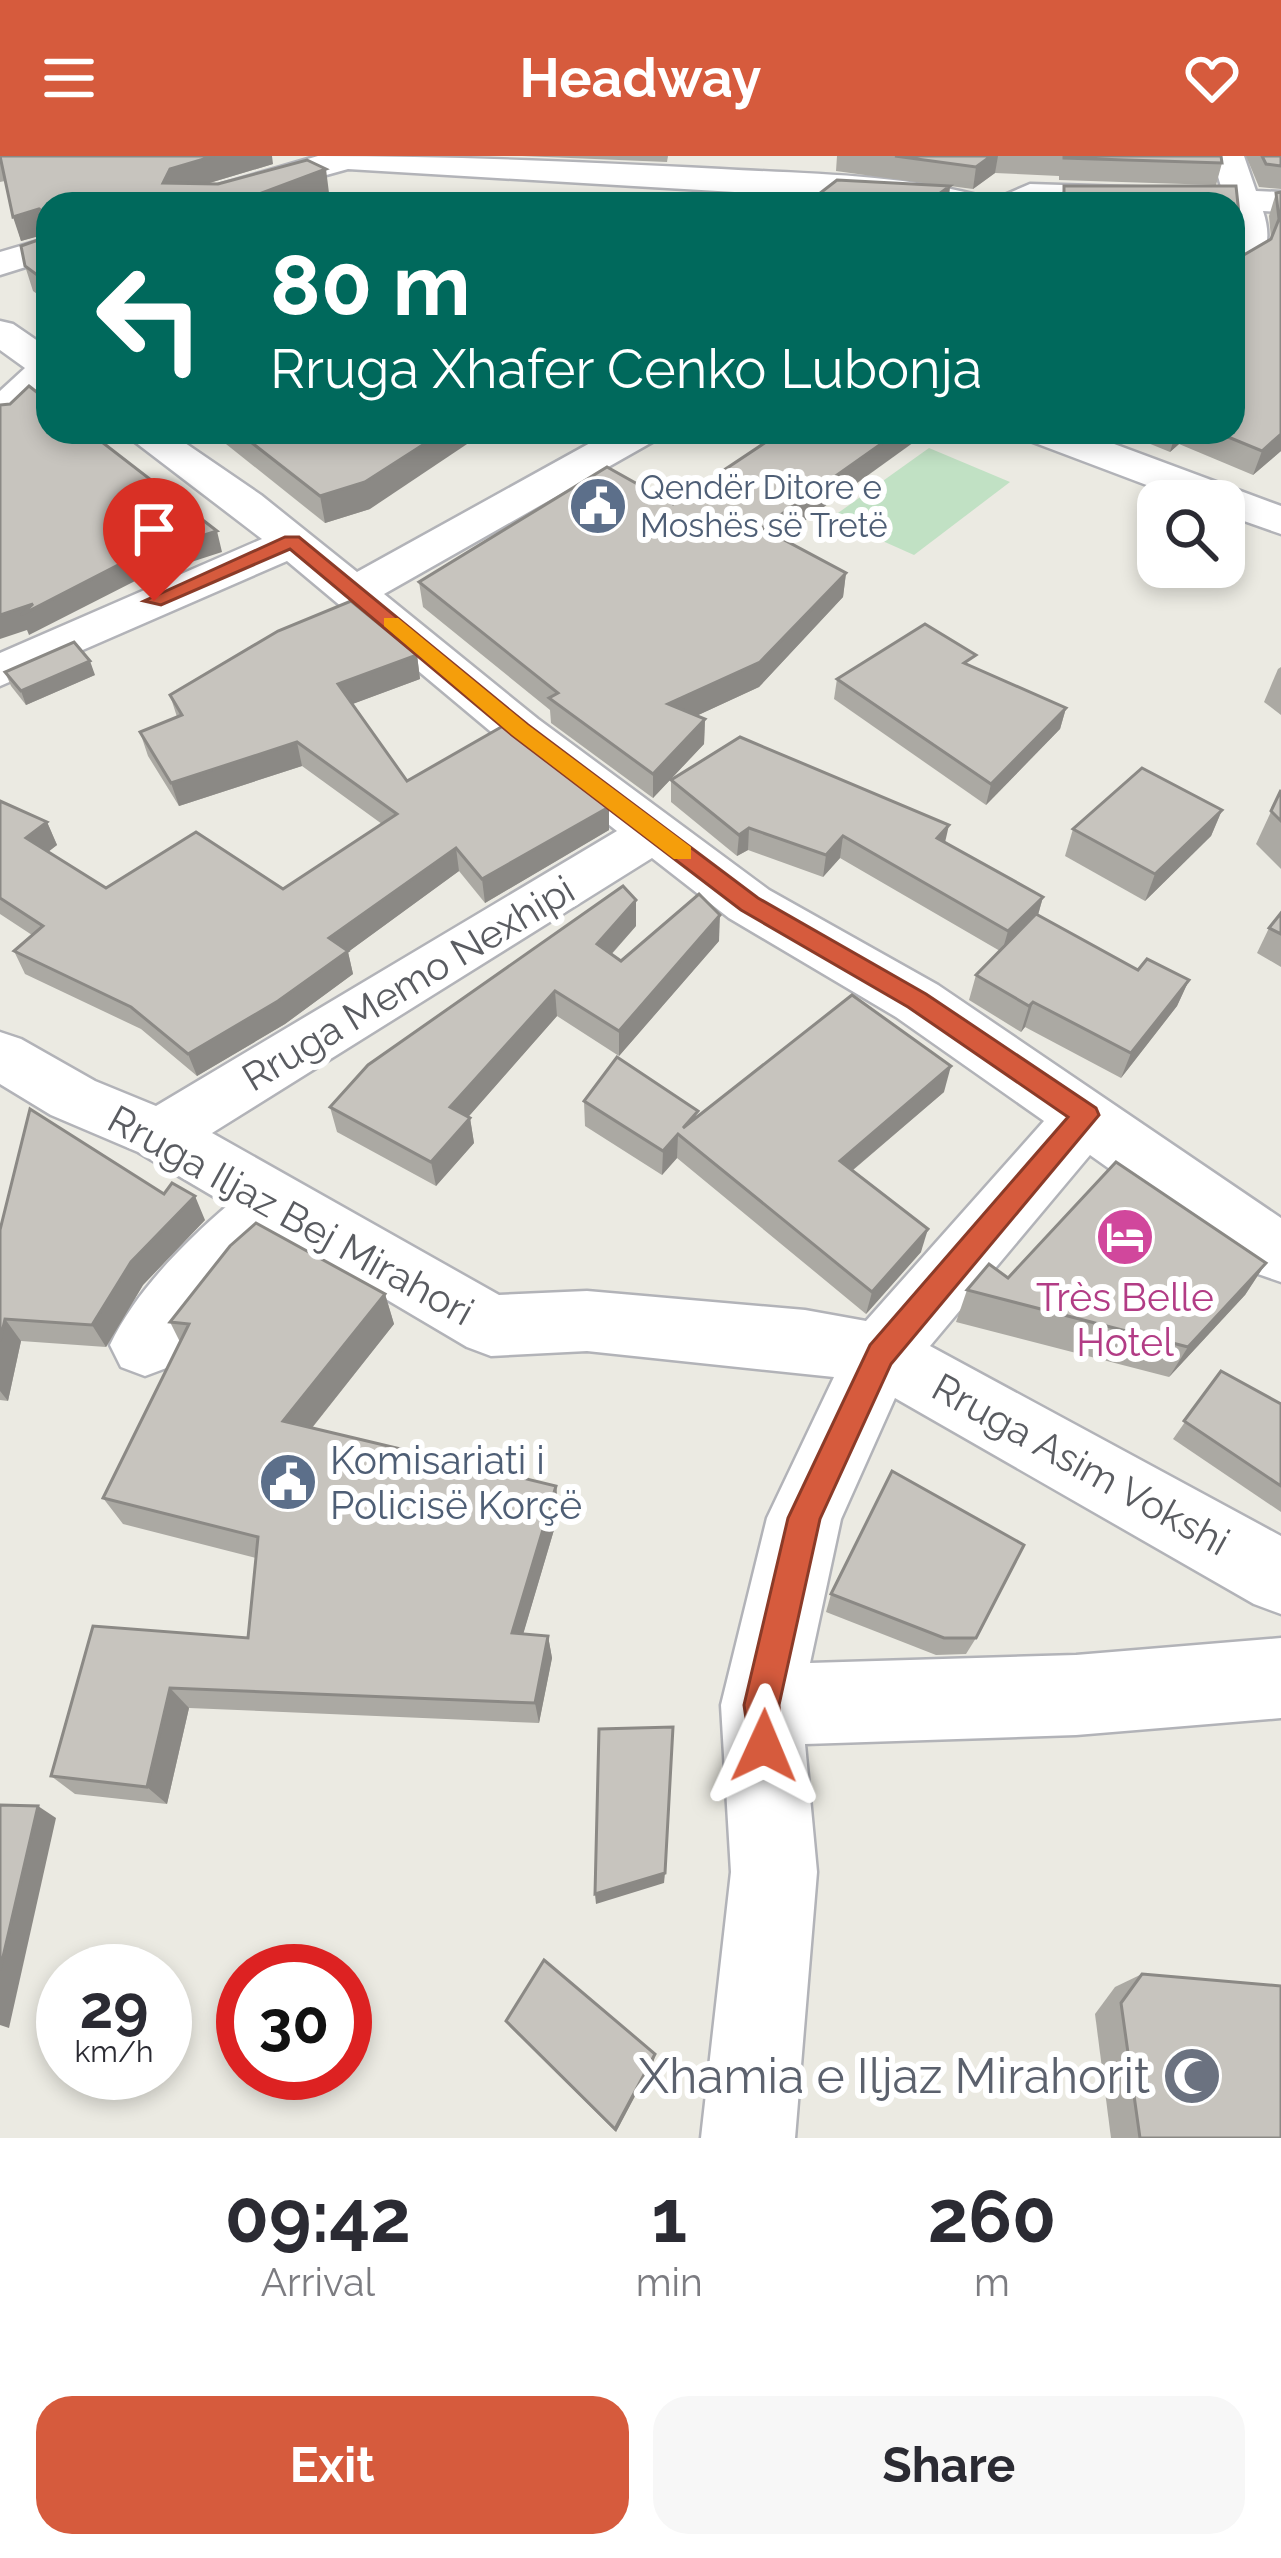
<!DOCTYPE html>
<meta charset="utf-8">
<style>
body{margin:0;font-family:Raleway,sans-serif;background:#f7f7f7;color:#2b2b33;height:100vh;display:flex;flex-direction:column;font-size:45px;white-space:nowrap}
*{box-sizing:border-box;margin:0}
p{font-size:39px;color:#7c7c81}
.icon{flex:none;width:66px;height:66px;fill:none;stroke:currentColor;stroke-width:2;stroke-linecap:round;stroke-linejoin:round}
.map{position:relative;height:1982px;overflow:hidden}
.drawer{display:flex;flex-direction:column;background:#fff;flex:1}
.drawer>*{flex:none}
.guide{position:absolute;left:36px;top:36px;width:1209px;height:252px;border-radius:36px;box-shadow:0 6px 18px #0003;background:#00695c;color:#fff;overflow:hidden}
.fabs{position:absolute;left:1137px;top:324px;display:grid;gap:24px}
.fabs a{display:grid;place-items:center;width:108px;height:108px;border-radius:24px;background:#fff;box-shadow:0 6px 18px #0003;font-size:60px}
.speed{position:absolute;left:36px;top:1788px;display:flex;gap:24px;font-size:60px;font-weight:700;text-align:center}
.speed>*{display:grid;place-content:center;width:156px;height:156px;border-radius:50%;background:#fff;box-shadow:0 6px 18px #0003;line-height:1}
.speed small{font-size:30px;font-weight:400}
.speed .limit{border:18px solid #d22;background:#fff;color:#111}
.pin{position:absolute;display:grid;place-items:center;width:102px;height:102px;color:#fff;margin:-123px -51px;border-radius:50% 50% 50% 0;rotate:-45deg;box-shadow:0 0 12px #0007}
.pin .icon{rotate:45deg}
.me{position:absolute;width:132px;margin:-66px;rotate:1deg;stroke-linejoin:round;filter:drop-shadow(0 0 9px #0008)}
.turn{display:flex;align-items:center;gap:42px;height:252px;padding:0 36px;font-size:54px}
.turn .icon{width:156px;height:156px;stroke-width:2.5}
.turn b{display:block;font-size:84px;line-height:102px}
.eta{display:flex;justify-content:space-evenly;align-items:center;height:204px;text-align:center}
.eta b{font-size:72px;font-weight:700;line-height:84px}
.primary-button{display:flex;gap:24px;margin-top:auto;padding:24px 36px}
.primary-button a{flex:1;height:138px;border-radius:36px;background:#d65b3d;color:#fff;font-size:48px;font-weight:700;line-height:138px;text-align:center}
.primary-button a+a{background:#f7f7f7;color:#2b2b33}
header{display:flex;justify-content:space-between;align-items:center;height:156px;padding:0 36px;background:#d65b3d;color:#fff;font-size:54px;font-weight:700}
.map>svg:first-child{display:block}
.green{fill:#c1e1c4}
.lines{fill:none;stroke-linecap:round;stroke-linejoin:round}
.minor-casing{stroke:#b2b3b8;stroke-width:5}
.minor{fill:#fff;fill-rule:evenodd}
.wall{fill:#aba9a3}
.shaded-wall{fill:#8b8985}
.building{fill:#c7c4be;stroke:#8b8985;stroke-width:3}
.route{fill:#d65b3d;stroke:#8b3b28;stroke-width:3}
.slow{fill:#f59e0b}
.labels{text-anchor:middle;stroke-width:12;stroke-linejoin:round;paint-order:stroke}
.far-service-label{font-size:33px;fill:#4e5e75;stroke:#fff;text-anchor:start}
.street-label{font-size:39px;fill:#5a5c61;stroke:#fff}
.hotel-label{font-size:39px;fill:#b23c85;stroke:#fff}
.service-label{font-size:39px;fill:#4e5e75;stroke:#fff;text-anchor:start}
.near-worship-label{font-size:48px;fill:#5b616d;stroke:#fff;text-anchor:end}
</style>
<header><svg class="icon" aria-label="menu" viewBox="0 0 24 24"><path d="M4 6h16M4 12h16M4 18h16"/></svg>Headway<svg class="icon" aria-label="heart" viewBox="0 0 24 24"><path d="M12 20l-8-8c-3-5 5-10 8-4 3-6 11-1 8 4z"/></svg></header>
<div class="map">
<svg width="1281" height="1982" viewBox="0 0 1281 1982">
<rect width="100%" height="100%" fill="#ebeae2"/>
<path class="green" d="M929 292 1010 326 914 399 831 362Z"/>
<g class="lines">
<g class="minor-casing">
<g id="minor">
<path d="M318 0C452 0 586 6 721 13 809 18 900 18 985 41L988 46 1030 28 1222 34 1212 0H1244L1256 35 1281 36V56L1263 55C1273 85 1267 110 1233 119L1237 81 1233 48H935L348 13 222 48H172L177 41Z"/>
<path d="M48 82V104L0 119V96Z"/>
<path d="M0 165 13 168 48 192V233L14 265 0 268V235L25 212 0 194Z"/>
<path d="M122 276H169L261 339 357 416 610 276H660L654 285 384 438 538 563 769 734 938 829 1281 1062V1126L1258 1118 1090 999 930 1190 1281 1380V1458L1254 1448 895 1242 841 1363 810 1507 1076 1499 1281 1482V1562L1076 1579 805 1588 817 1716 795 1982H701L731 1716 721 1549 767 1362 834 1221 587 1195 491 1200 467 1191 281 1081 240 1119 169 1211 145 1220 121 1211 110 1189C135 1136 184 1087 228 1049L138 996 51 959 0 928V876L21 883 95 925 156 950 617 675 502 585 287 405 0 530V497L262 383ZM652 702 729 762 896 861 1044 965 866 1165 805 1154 587 1135 499 1139 212 977Z"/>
<path d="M1024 276H1082L1281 350V378L1224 358V345H1189L1030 285Z"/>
</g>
</g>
<use href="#minor" class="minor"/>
</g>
<g class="wall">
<path d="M0 0 273 8 206 28 329 37 301 48H48V146L33 135 25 110 44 82V78L21 85 5 25 0 26Z"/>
<path d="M522 0H668L667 6Z"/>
<path d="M837 0H1221L1222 7 1216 29 1059 24V20L995 17 973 33 950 30 948 48H806L945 30 836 15Z"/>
<path d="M1246 0H1281V33L1259 31Z"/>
<path d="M1064 30H1236L1239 58 1236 95 1242 100 1271 83 1269 60 1276 37 1281 36V295L1253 319 1179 288 1170 296 1121 276H1233V48H1060Z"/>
<path d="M211 276H346L370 353 325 367Z"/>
<path d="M673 348 781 382 846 417 843 441 759 531 696 560 705 563 704 588 653 642 551 567 550 554 423 451 419 426Z"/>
<path d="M417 499 420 523 352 548 407 625 609 651V674L485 747 459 715 348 796 353 818 285 868 197 920 141 873 25 818 14 795 32 779 0 758V645L47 666 57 689 48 696 106 732 283 733 382 668 302 610 179 650 148 600 140 576 177 561 170 539Z"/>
<path d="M974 511 1066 552 1060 573 986 649 834 543 837 523Z"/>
<path d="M1281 511V559L1264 546 1278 513Z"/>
<path d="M5 516 95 519 26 549 11 530Z"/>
<path d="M671 624 945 687 1043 741 1038 759 1138 814 1189 824 1177 850 1121 922 1025 871 1021 876 969 844 976 819 1000 795 840 702 823 721 748 694 737 700 671 646Z"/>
<path d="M1281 634V713L1256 688Z"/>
<path d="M1222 654 1211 680 1145 745 1065 700 1073 673Z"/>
<path d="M1281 757V811L1257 797 1269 772Z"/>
<path d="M636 770 611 799 621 805 719 785 619 900 557 860 468 961 470 962 474 987 436 1030 337 976 330 951Z"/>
<path d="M944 936 852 1015 921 1096 866 1158 677 1002 662 1019 585 970 584 945 697 960Z"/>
<path d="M205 1064 143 1129 106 1191 21 1185 8 1245 0 1244V1074Z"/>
<path d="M1266 1107 1245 1139 1169 1221 956 1166 967 1134 1008 1122Z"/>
<path d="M385 1138 394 1168 312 1272 556 1330 559 1357 523 1478 548 1480 552 1502 539 1567 189 1552 167 1648 75 1638 51 1620 93 1470 248 1482 256 1402 123 1368 103 1342 180 1186 170 1166Z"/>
<path d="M1221 1215 1281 1248V1356L1173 1283Z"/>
<path d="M831 1438 976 1482 966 1498 936 1499 826 1456Z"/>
<path d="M1142 1818 1281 1982H1111L1095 1858 1115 1831Z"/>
<path d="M506 1865 654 1904 616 1976 510 1871Z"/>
</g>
<g class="shaded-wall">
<path d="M214 0H272L273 8 176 37 163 27 170 13Z"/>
<path d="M991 0H998L995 17 973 33 976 11Z"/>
<path d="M326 13 329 37 301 48H232Z"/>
<path d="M950 30 948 48H925Z"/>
<path d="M39 53 47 78 21 85 13 61Z"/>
<path d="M443 276H485L370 353 325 367 320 340Z"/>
<path d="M898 276H928L760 397 762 372Z"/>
<path d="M1176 276H1182L1179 288 1170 296Z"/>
<path d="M1281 278V295L1253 319 1262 295Z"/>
<path d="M217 375 222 396 139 423 29 479 27 474 0 483V459L132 402Z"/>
<path d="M846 417 843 441 759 531 668 573V548Z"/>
<path d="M417 499 420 523 342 552 338 528Z"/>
<path d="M90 505 95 519 26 549 21 535Z"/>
<path d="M1066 552 1060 573 986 649 991 628Z"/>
<path d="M705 563 704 588 653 642V618Z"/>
<path d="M297 586 302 610 179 650 171 627Z"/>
<path d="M609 651V674L485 747 482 723Z"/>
<path d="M1222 654 1211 680 1145 745 1155 718Z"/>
<path d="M47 666 57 689 36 705 26 682Z"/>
<path d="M949 669 944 691 937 682Z"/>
<path d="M749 672 748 694 737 700 739 679Z"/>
<path d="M843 680 840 702 823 721 826 699Z"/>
<path d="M456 692 459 715 348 796 353 818 285 868 197 920 188 898 329 782Z"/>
<path d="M1043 741 1037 762 1002 796 1008 775Z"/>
<path d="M636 744V770L597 814V788Z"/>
<path d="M720 759 719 785 619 900V875Z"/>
<path d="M1189 824 1177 850 1121 922 1131 897Z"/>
<path d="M555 835 557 860 455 976 450 951Z"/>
<path d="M1033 846 1025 871 1021 876 1029 850Z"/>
<path d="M951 910 944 936 835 1029 840 1005Z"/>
<path d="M470 962 474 987 436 1030 431 1006Z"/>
<path d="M678 978 677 1002 662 1019 663 995Z"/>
<path d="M195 1040 205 1064 143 1129 106 1191 92 1169 131 1106Z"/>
<path d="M928 1073 921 1096 866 1158 872 1136Z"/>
<path d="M1266 1107 1245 1139 1169 1221 1188 1191Z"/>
<path d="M385 1138 394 1168 295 1293 283 1265Z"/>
<path d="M5 1163 21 1185 8 1245 0 1235V1185Z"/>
<path d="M556 1330 559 1357 517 1499 512 1477Z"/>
<path d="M548 1480 552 1502 539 1567 535 1547Z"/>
<path d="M170 1532 189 1552 167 1648 147 1631Z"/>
<path d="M38 1650 56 1662 9 1872 0 1869V1814Z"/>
<path d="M665 1717 664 1727 596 1748 595 1738Z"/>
<path d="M655 1898 654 1904 616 1976 615 1973Z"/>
</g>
<g class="building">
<path d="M0 0H214L170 13 163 27 218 28 307 4 326 13 232 48H48V127L25 110 21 90 44 82 45 57 39 53 13 61Z"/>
<path d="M895 0H991L976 11Z"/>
<path d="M1064 0H1221L1222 7 1064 2Z"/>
<path d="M1262 0H1281V10L1266 8Z"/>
<path d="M837 24 950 30 925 48H806Z"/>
<path d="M1064 30H1236L1239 58 1236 95 1242 100 1271 83 1279 63 1276 37 1281 36V278L1262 295 1216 276H1233V48H1064Z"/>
<path d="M29 230 48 245V276H89L217 375 132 402 21 459 33 448 0 459V249L10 248Z"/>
<path d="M238 276H346L350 279 355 276H443L365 326 320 340Z"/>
<path d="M781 276H898L762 372 846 417 760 506 668 548 705 563 653 618 549 542 558 537 419 426 607 311 673 348Z"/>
<path d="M351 445 417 499 338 528 407 625 503 570 609 651 482 723 456 692 329 782 348 795 278 845 188 898 131 851 14 795 43 770 0 742V645L47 666 26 682 106 732 196 676 283 733 397 658 297 586 171 627 140 576 182 559 170 539 278 475Z"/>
<path d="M925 468 976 499 964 507 1066 552 991 628 837 523Z"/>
<path d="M74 486 90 505 21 535 5 516Z"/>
<path d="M740 581 949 669 937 682 1043 741 1008 775 843 680 826 699 749 672 739 679 671 624Z"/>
<path d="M1142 612 1222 654 1155 718 1073 673Z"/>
<path d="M1281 634V665L1271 655Z"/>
<path d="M623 730 636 744 597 788 621 805 699 738 720 759 619 875 555 835 450 951 470 962 431 1006 330 951 368 909Z"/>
<path d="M1281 757V778L1269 772Z"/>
<path d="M1036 758 1138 814 1147 803 1189 824 1131 897 1033 846 1029 850 976 819Z"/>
<path d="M852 839 951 910 840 1005 928 1073 872 1136 678 978 663 995 584 945 617 901 698 955 683 972Z"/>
<path d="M30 953 164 1038 172 1027 195 1040 131 1106 92 1169 5 1163 0 1185V1074Z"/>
<path d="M1116 1006 1266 1107 1188 1191 967 1134 989 1108 1008 1122Z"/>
<path d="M256 1067 385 1138 283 1265 556 1330 512 1477 548 1480 535 1547 170 1532 147 1631 51 1620 93 1470 248 1482 258 1381 103 1342 189 1168 170 1166 230 1090Z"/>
<path d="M1221 1215 1281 1248V1330L1184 1265Z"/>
<path d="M892 1315 1024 1389 976 1482H944L831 1438Z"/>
<path d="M673 1571 665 1717 595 1738 599 1573Z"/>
<path d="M0 1649 38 1650 0 1814Z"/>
<path d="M544 1804 655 1898 615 1973 506 1865Z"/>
<path d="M1142 1818 1281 1830V1982H1140L1121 1847Z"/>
</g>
<path class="route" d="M285 381H299L528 569 758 742 926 838 1096 952 1099 959 891 1208 820 1363 779 1549 782 1590 777 1603 764 1608 752 1603 744 1549 788 1362 870 1189 1068 961 908 851 741 754 512 579 290 393 161 449 144 445Z"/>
<path class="slow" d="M384 462H398L528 569 691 691V703H674L512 579 384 470Z"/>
<defs>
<g id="civic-disc" transform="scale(3)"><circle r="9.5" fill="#5c6f8a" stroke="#fff"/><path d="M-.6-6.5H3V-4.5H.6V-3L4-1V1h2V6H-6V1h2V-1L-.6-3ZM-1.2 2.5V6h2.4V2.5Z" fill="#fff"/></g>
<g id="hotel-disc" transform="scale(3)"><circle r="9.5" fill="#d1479c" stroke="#fff"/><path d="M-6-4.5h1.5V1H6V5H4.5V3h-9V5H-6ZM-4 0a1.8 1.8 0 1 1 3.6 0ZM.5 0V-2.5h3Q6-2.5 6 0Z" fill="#fff"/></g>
<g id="mosque-disc" transform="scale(3)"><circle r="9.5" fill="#6b7280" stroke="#fff"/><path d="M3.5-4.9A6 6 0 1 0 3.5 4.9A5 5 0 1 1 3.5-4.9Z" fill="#fff"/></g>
</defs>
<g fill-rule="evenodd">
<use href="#civic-disc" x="598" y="350"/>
<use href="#hotel-disc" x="1125" y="1081"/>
<use href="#civic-disc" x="288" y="1326"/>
<use href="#mosque-disc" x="1192" y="1920"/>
</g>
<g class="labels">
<g class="far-service-label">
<text x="640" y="343">Qendër Ditore e<tspan x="640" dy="38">Moshës së Tretë</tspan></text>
</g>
<g class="street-label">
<text transform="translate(408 827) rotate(-31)" y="14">Rruga Memo Nexhipi</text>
<text transform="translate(291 1059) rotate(29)" y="14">Rruga Iljaz Bej Mirahori</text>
<text transform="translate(1081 1308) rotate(29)" y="14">Rruga Asim Vokshi</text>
</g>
<g class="hotel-label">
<text x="1125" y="1155">Très Belle<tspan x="1125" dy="45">Hotel</tspan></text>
</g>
<g class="service-label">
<text x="330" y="1318">Komisariati i<tspan x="330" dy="45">Policisë Korçë</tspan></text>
</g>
<g class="near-worship-label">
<text x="1150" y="1937">Xhamia e Iljaz Mirahorit</text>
</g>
</g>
</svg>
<div class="fabs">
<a><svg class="icon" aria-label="search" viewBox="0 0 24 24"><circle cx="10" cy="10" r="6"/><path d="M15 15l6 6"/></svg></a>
</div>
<div class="speed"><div>29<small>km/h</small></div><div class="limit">30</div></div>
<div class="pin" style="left:154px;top:445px;background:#d93025"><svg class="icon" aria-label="arrive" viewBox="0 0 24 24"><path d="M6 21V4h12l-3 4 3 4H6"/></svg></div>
<svg class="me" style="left:764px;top:1590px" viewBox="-20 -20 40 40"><path d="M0-17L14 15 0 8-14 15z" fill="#d65b3d" stroke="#fff" stroke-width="4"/></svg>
<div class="guide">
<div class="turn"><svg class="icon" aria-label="left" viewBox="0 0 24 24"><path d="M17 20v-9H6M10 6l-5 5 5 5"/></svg><div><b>80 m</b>Rruga Xhafer Cenko Lubonja</div></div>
</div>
</div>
<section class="drawer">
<div class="eta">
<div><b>09:42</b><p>Arrival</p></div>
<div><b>1</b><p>min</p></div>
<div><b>260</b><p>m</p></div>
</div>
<div class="primary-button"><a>Exit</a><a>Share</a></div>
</section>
